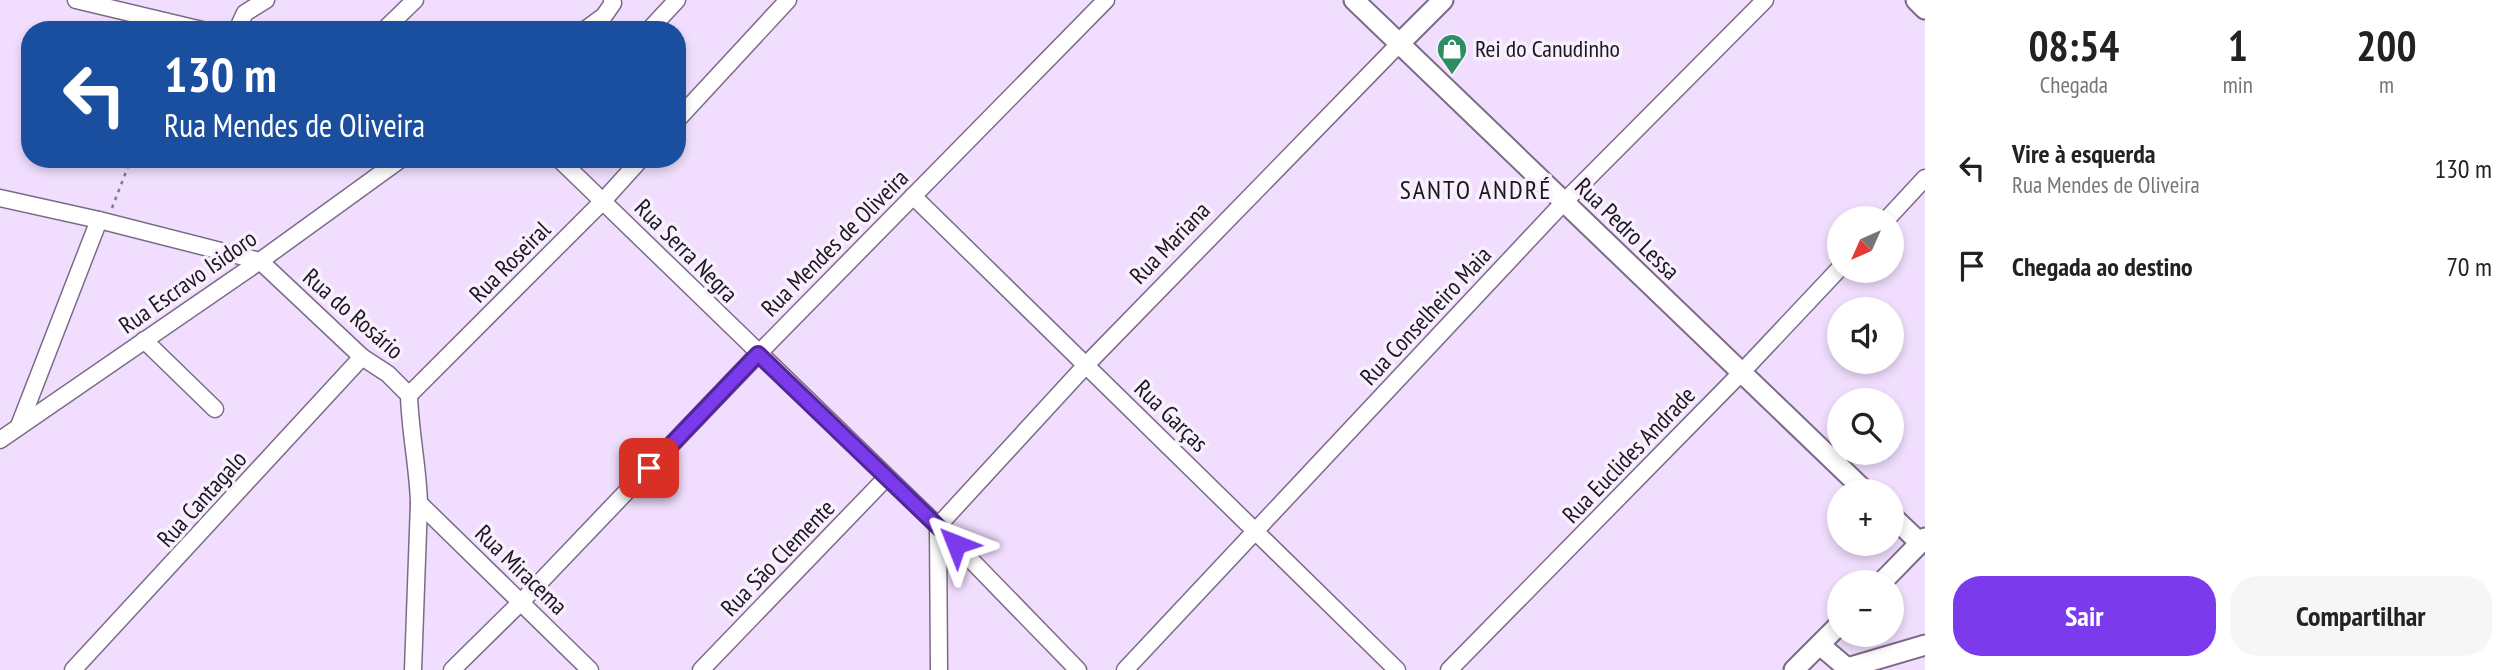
<!DOCTYPE html>
<html lang="pt">
<meta charset="utf-8">
<style>
body{margin:0;font-family:"PT Sans Narrow",sans-serif;background:#f6f6f6;color:#222;height:100vh;display:flex;flex-direction:column;font-size:26px;white-space:nowrap}
*{box-sizing:border-box;margin:0}
p{font-size:23px;color:#767676}
.icon{flex:none;width:38px;height:38px;fill:none;stroke:currentColor;stroke-width:2;stroke-linecap:round;stroke-linejoin:round}
.map{position:relative;flex:1;overflow:hidden}
.drawer{display:flex;flex-direction:column;background:#fff;width:595px}
.drawer>*{flex:none}
.top-card{position:absolute;left:21px;top:21px;width:665px;height:147px;border-radius:28px;box-shadow:0 4px 10px #0003;background:#1a4fa0;color:#fff;overflow:hidden}
.needle{width:46px;rotate:225deg}
.tools{position:absolute;left:1827px;top:206px;display:grid;gap:14px}
.tools a{display:grid;place-items:center;width:77px;height:77px;border-radius:50%;background:#fff;box-shadow:0 4px 10px #0003;font-size:35px}
.pin{position:absolute;display:grid;place-items:center;width:60px;height:60px;color:#fff;margin:-30px;border-radius:14px;box-shadow:0 4px 10px #0006}
.me{position:absolute;width:77px;margin:-38px;rotate:315deg;stroke-linejoin:round;filter:drop-shadow(0 0 5px #0008)}
.turn{display:flex;align-items:center;gap:24px;height:147px;padding:0 28px;font-size:32px}
.turn .icon{width:91px;height:91px;stroke-width:2.5}
.turn b{display:block;font-size:49px;line-height:60px}
.eta{display:flex;justify-content:space-evenly;align-items:center;height:119px;text-align:center}
.eta b{font-size:42px;font-weight:800;line-height:49px}
.action{display:flex;gap:14px;margin-top:auto;padding:14px 28px}
.action a{flex:1;height:80px;border-radius:28px;background:#7c3aed;color:#fff;font-size:28px;font-weight:800;line-height:80px;text-align:center}
.action a+a{background:#f6f6f6;color:#222}
ul{padding:0;list-style:none}
li{display:flex;align-items:center;gap:21px;height:98px;padding:0 28px}
li div{flex:1}
li b{display:block;font-size:26px}
li em{font-style:normal}
main{display:flex;flex:1;min-height:0}
.map>svg:first-child{display:block}
.lines{fill:none;stroke-linecap:round;stroke-linejoin:round}
.minor-casing{stroke:#7c6b87;stroke-width:19}
.tertiary-casing{stroke:#7c6b87;stroke-width:23}
.path{stroke:#84788d;stroke-width:2.5;stroke-dasharray:3.5 5;stroke-linecap:butt}
.minor{stroke:#fff;stroke-width:16}
.tertiary{stroke:#fff;stroke-width:19}
.route-casing{stroke:#51269a;stroke-width:18}
.route{stroke:#7c3aed;stroke-width:12}
.labels{text-anchor:middle;stroke-width:7;stroke-linejoin:round;paint-order:stroke}
.poi-label{font-size:24px;fill:#1c1620;stroke:#f8f0fd;text-anchor:start}
.street-label{font-size:24px;fill:#1c1620;stroke:#f8f0fd}
.neighbourhood-label{font-size:26px;letter-spacing:2px;fill:#1c1620;stroke:#f8f0fd}
</style>
<main>
<div class="map">
<svg width="1925" height="670" viewBox="0 0 1925 670">
<rect width="100%" height="100%" fill="#f1defe"/>
<g class="lines">
<g class="minor-casing">
<g id="minor">
<path d="M76 0 202 30"/>
<path d="M237 30 245 13 266 0"/>
<path d="M384 30 415 0"/>
<path d="M585 30 604 16 613 3 612 0"/>
<path d="M649 30 677 0"/>
<path d="M677 120 788 0"/>
<path d="M559 159 938 526 1078 670"/>
<path d="M913 196 1397 670"/>
<path d="M0 198 99 220 260 261 362 357 388 374 409 395C410 432 418 467 419 503L413 670"/>
<path d="M1887 219 1925 178"/>
<path d="M144 340 215 409"/>
<path d="M409 395 603 201 641 159"/>
<path d="M19 426 99 220"/>
<path d="M0 440 260 261 401 159"/>
<path d="M419 503 590 670"/>
<path d="M73 670 362 357"/>
<path d="M452 670 521 602 758 354 1106 0"/>
<path d="M701 670 887 477"/>
<path d="M939 670 938 526 1086 365 1399 44"/>
<path d="M1125 670 1564 202 1765 0"/>
<path d="M1449 670 1741 373 1839 269"/>
</g>
</g>
<g class="tertiary-casing">
<g id="tertiary">
<path d="M1354 0 1866 492"/>
<path d="M1916 0 1925 9"/>
<path d="M1399 44 1443 0"/>
<path d="M1892 516 1920 543"/>
<path d="M1881 583 1925 538"/>
<path d="M1820 645 1847 668 1925 645"/>
<path d="M1794 670 1839 625"/>
</g>
</g>
<path class="path" d="M112 208 131 159"/>
<use href="#minor" class="minor"/>
<use href="#tertiary" class="tertiary"/>
</g>
<g class="lines">
<g class="route-casing">
<path id="route" d="M649 468 758 354 956 544"/>
</g>
<use href="#route" class="route"/>
</g>
<defs>
<g id="shop-pin" transform="scale(1.575)"><path d="M0 17L-7.5 6A9.5 9.5 0 1 1 7.5 6Z" fill="#2f8d64" stroke="#f8f0fd"/><path d="M-5-2.5h2.3a2.7 3.5 0 0 1 5.4 0H5L5.5 6h-11ZM-1.5-2.5h3a1.5 2.3 0 0 0-3 0Z" fill="#fff"/></g>
</defs>
<g fill-rule="evenodd">
<use href="#shop-pin" x="1452" y="49"/>
</g>
<g class="labels">
<g class="poi-label">
<text x="1475" y="57">Rei do Canudinho</text>
</g>
<g class="street-label">
<text transform="translate(1627 229) rotate(44)" y="8">Rua Pedro Lessa</text>
<text transform="translate(835 243) rotate(-45)" y="8">Rua Mendes de Oliveira</text>
<text transform="translate(1170 243) rotate(-46)" y="8">Rua Mariana</text>
<text transform="translate(686 251) rotate(45)" y="8">Rua Serra Negra</text>
<text transform="translate(510 262) rotate(-45)" y="8">Rua Roseiral</text>
<text transform="translate(188 282) rotate(-35)" y="8">Rua Escravo Isidoro</text>
<text transform="translate(353 314) rotate(41)" y="8">Rua do Rosário</text>
<text transform="translate(1426 316) rotate(-47)" y="8">Rua Conselheiro Maia</text>
<text transform="translate(1171 416) rotate(44)" y="8">Rua Garças</text>
<text transform="translate(1629 455) rotate(-46)" y="8">Rua Euclides Andrade</text>
<text transform="translate(202 499) rotate(-48)" y="8">Rua Cantagalo</text>
<text transform="translate(778 558) rotate(-46)" y="8">Rua São Clemente</text>
<text transform="translate(521 570) rotate(44)" y="8">Rua Miracema</text>
</g>
<g class="neighbourhood-label">
<text x="1476" y="199">SANTO ANDRÉ</text>
</g>
</g>
</svg>
<div class="tools">
<a><svg class="needle" viewBox="-14 -14 28 28"><path d="M0-13l5 13h-10z" fill="#e53935"/><path d="M0 13l5-13h-10z" fill="#767676"/></svg></a>
<a><svg class="icon" aria-label="sound" viewBox="0 0 24 24"><path d="M4 9h4l5-4v14l-5-4H4zM17 9q2 3 0 6"/></svg></a>
<a><svg class="icon" aria-label="search" viewBox="0 0 24 24"><circle cx="10" cy="10" r="6"/><path d="M15 15l6 6"/></svg></a>
<a>+</a>
<a>−</a>
</div>
<div class="pin" style="left:649px;top:468px;background:#d93025"><svg class="icon" aria-label="arrive" viewBox="0 0 24 24"><path d="M6 21V4h12l-3 4 3 4H6"/></svg></div>
<svg class="me" style="left:956px;top:544px" viewBox="-20 -20 40 40"><path d="M0-17L14 15 0 8-14 15z" fill="#7c3aed" stroke="#fff" stroke-width="4"/></svg>
<div class="top-card">
<div class="turn"><svg class="icon" aria-label="left" viewBox="0 0 24 24"><path d="M17 20v-9H6M10 6l-5 5 5 5"/></svg><div><b>130 m</b>Rua Mendes de Oliveira</div></div>
</div>
</div>
<section class="drawer">
<div class="eta">
<div><b>08:54</b><p>Chegada</p></div>
<div><b>1</b><p>min</p></div>
<div><b>200</b><p>m</p></div>
</div>
<ul>
<li><svg class="icon" aria-label="left" viewBox="0 0 24 24"><path d="M17 20v-9H6M10 6l-5 5 5 5"/></svg><div><b>Vire à esquerda</b><p>Rua Mendes de Oliveira</p></div><em>130 m</em></li>
<li><svg class="icon" aria-label="arrive" viewBox="0 0 24 24"><path d="M6 21V4h12l-3 4 3 4H6"/></svg><div><b>Chegada ao destino</b></div><em>70 m</em></li>
</ul>
<div class="action"><a>Sair</a><a>Compartilhar</a></div>
</section>
</main>
